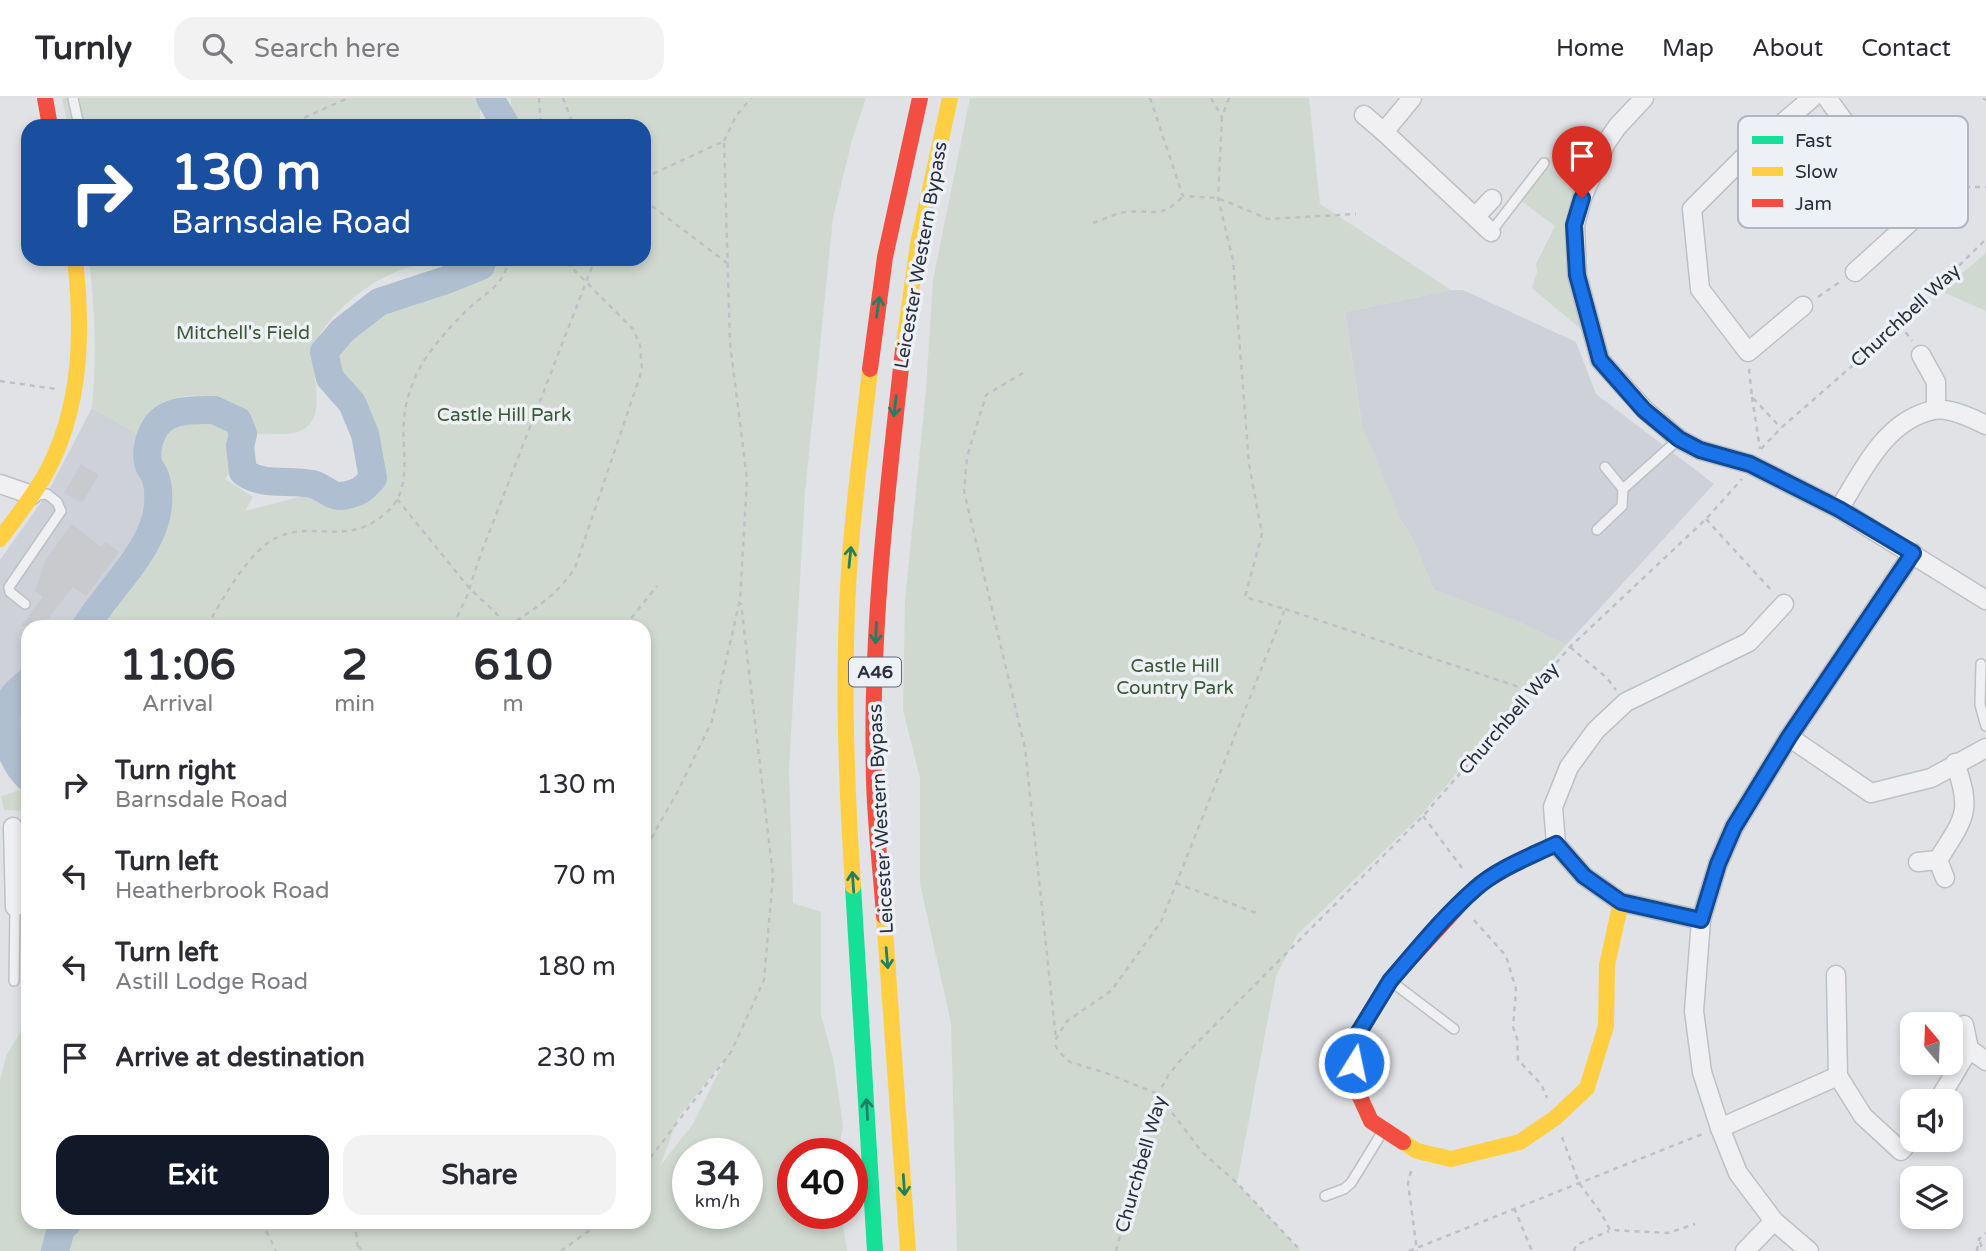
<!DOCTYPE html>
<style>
body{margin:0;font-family:"Varela Round",sans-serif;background:#f2f2f3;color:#2b2b33;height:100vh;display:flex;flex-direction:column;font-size:26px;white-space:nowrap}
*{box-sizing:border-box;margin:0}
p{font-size:23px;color:#7c7c81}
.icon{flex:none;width:38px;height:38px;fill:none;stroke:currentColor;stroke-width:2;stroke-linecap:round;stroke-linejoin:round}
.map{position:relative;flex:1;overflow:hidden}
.details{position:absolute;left:21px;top:522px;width:630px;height:609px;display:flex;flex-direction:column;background:#fff;border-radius:21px;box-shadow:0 4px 10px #0003}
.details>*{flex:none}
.guide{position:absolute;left:21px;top:21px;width:630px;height:147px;border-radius:21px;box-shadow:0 4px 10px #0003;background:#1a4fa0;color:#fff;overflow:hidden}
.needle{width:46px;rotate:341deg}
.fabs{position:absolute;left:1900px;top:914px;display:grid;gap:14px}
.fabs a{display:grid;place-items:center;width:63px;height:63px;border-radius:14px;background:#fff;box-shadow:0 4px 10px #0003;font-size:35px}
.speed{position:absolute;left:672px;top:1040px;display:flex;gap:14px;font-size:35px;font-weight:700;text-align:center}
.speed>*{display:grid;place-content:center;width:91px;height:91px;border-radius:50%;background:#fff;box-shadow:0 4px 10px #0003;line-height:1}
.speed small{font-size:18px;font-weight:400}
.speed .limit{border:10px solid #d22;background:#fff;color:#111}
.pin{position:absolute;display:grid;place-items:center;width:60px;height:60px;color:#fff;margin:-72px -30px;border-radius:50% 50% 50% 0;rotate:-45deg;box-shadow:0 0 7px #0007}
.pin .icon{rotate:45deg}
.me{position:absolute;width:77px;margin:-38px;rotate:10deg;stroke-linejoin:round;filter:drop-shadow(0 0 5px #0008)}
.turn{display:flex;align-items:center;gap:24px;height:147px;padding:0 35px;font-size:32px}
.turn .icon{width:91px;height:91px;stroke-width:2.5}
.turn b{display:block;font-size:49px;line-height:60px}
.eta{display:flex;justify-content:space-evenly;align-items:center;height:119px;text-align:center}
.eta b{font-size:42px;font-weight:700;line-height:49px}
.cta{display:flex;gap:14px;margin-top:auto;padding:14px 35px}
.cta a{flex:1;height:80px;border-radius:21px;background:#111827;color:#fff;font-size:28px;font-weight:700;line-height:80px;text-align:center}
.cta a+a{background:#f2f2f3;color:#2b2b33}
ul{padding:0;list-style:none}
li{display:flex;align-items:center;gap:21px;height:91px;padding:0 35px}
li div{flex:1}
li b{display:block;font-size:26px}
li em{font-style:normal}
header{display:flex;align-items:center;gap:42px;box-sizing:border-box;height:98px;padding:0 35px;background:#fff;border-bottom:2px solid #e1e1e2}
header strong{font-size:33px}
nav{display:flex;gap:38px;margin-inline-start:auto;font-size:24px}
.search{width:490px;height:63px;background:#f2f2f3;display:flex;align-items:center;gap:18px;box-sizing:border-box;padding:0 24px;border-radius:21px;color:#7c7c81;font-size:26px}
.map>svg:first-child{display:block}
.built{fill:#ced1d8}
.green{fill:#d0d9d0;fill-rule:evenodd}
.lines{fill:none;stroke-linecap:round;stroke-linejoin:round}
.river{stroke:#afbed0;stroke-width:28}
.building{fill:#c8cacd}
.lane-casing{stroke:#bec0c3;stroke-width:12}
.street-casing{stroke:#bec0c3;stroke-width:21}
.path{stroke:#bfc0c6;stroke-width:2.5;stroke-dasharray:5 5;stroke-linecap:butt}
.lane{stroke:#f0f0f2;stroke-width:9}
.street{stroke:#f0f0f2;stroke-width:18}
.fast{stroke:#16e098;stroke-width:16}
.slow{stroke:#ffcf43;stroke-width:16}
.jam{stroke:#f24e42;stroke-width:16}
.oneway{stroke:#207f66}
.route-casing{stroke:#114b97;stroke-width:18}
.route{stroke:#1a73e8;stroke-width:12}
.labels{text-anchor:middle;stroke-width:7;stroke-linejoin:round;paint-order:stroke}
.shield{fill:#edf0f5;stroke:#636975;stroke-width:2}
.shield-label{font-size:18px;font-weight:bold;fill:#282f3e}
.street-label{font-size:19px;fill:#282f3e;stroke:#edf0f5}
.park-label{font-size:19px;fill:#3b5935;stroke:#edf0f5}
.key{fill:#edf0f5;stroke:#b2b6be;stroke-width:2}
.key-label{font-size:19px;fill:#282f3e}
</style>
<header>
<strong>Turnly</strong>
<div class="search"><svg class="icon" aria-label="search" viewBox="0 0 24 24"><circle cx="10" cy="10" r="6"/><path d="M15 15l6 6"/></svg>Search here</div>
<nav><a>Home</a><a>Map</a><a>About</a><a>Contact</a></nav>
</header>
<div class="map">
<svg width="1986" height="1153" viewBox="0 0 1986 1153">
<rect width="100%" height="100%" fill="#e0e2e5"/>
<g class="built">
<path d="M1451 192H1463L1576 244 1596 296 1714 386 1566 547 1521 525 1434 492 1414 444 1384 393 1363 335 1345 214Z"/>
<path d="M92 310 145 340 142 360 151 401 135 440 75 528H28V576L19 582 0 610V462L47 396Z"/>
</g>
<g class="green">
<path d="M62 0H480V28H68Z"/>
<path d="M511 0H866L852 42 833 120 805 395 789 671 793 805 821 814V917L833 960 843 1028 838 1055H793V1115H841L847 1153H56L64 1137 80 1124H644V528H88L94 517 133 462 157 411V394L148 367V347L165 318C198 310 207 308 238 323L240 360 225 381 253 399 245 413 372 380 324 254 379 204 505 161H644V28H511ZM726 959 693 1026 660 1068 678 1020ZM747 1055V1115H688V1055Z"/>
<path d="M970 0H1309L1320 106 1451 192 1345 214 1361 324 1402 424 1414 444 1434 492 1521 525 1566 547 1421 717 1297 837 1276 878 1237 1085 1301 1153H957L951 925 920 786V680L903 612 905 503 926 292 933 182Z"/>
<path d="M1612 35 1575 127 1596 244 1532 190 1537 174 1536 166 1555 128 1517 100 1544 65 1558 78 1582 52Z"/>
<path d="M1986 155V213L1941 193Z"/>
<path d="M89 161H453C438 166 421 165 406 170 373 181 342 205 322 233 318 239 314 252 314 259 312 279 328 322 300 333 289 338 270 335 257 336 251 328 244 311 234 306 213 295 174 293 156 310 147 318 147 330 145 340L92 310C97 257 95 215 89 161Z"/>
<path d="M28 595V668C15 656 15 633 12 617Z"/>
<path d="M28 690V806L25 713 4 712 1 698Z"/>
<path d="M28 922V1124H68L61 1131 55 1153H0V982L7 956Z"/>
</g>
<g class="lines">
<g class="river">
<path d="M490 0 506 28"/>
<path d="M214 312 238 323 243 336 240 348 243 374C264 389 288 381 312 386 322 388 331 399 341 398 357 396 363 392 373 380L365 336 352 305 330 280 324 254 343 232 379 204 446 182 481 168 483 161"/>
<path d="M86 528C107 494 141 464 154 426 159 413 160 391 155 378 153 373 149 370 148 364 146 355 148 346 151 338 161 310 189 312 214 312"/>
<path d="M28 584C23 589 15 594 12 600 0 625 9 661 28 679"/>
<path d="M55 1153 61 1131 68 1124"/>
</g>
</g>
<g class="building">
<path d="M81 366 99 377 82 405 64 395Z"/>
<path d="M72 426 101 449 106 444 119 454 86 498 73 489 42 528H21L43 499 35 493 46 461Z"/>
</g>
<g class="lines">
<g class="lane-casing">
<g id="lane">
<path d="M73 0 79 28"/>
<path d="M1491 134 1544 65"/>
<path d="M1605 369 1623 391 1679 341"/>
<path d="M1597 432 1622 408 1623 391"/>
<path d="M25 506 10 494 9 489 61 413 57 404 47 396 37 397"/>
<path d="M1981 566 1980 607 1986 628"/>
<path d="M14 883 15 809"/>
<path d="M1392 884 1454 931"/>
<path d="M1325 1098 1344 1091 1351 1085 1383 1033"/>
</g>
</g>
<g class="street-casing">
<g id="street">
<path d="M1412 0 1384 34 1491 134"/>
<path d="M1644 0 1617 29 1606 45 1582 100 1575 127 1577 177 1600 262 1645 312 1679 341 1700 352 1750 366 1839 411 1986 502"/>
<path d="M1827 0 1849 30 1892 40 1920 56 1949 89 1855 174"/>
<path d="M1364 17 1384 34"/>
<path d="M1476 118 1492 101"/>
<path d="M1803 208 1748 254 1700 191 1692 111 1750 53 1812 0"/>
<path d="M1921 257 1936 284V311"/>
<path d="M0 386 32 397"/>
<path d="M1839 411C1863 373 1885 322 1934 312 1948 309 1974 321 1986 327"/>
<path d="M1789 639 1871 695 1931 680 1986 650"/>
<path d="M13 729 15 809"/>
<path d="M1938 762C1964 720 1973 715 1955 665"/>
<path d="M1918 764 1938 762 1945 780"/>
<path d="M1701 822 1621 804 1584 778 1556 746 1553 709 1569 669 1596 632 1626 604 1749 544 1784 506"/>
<path d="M1836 877 1838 978"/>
<path d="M1964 927 1969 951"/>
<path d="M1938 1003 1969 951 1986 963"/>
<path d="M1720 1030 1838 978 1863 1018 1901 1053 1913 1039"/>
<path d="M1745 1153 1774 1123"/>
<path d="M1809 1153 1774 1123 1738 1075 1720 1030 1702 974 1694 913 1701 822 1718 766 1734 729 1789 639 1913 455"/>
</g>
</g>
<g class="path">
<path d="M539 0 541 28"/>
<path d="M563 0 574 28"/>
<path d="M1150 0 1183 98 1218 100 1268 121 1356 116"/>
<path d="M1211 0 1222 19"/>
<path d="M1229 0 1222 19 1218 100 1233 162 1249 366 1262 436 1245 499 1285 511 1161 824 1111 893 1067 923 1056 941V948L1058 953 1070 964 1106 975 1158 996 1202 1054 1237 1085 1301 1153"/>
<path d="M1983 0 1986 2"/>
<path d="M286 28 348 0"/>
<path d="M724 43 736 18 751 0"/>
<path d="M644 80 724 43 730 245 747 381 740 502 712 623 678 693 644 753"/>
<path d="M1965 89H1986"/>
<path d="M644 102 727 165"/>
<path d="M1093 125C1104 121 1116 115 1126 114 1155 111 1161 122 1183 98"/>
<path d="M1818 199 1841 183"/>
<path d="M1900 226 1912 243"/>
<path d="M1749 271 1752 299 1781 330"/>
<path d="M1023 275 986 297 967 359 964 393 1025 650 1056 941"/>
<path d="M0 283 56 291"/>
<path d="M1752 299 1760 351"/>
<path d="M1761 351 1781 330 1900 226 1986 141"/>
<path d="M397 401 470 491 495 514 506 528"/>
<path d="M1706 421 1772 493"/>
<path d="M1285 511 1531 593"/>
<path d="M207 528C222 502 247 456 274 441 314 420 348 452 389 412 413 389 401 350 404 321 405 308 408 297 413 285 421 260 448 231 466 213 476 203 489 195 498 185 504 178 507 168 511 161"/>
<path d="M453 528 467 498 480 458 595 161"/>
<path d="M508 528C535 511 557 497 575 470L642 272 640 247 633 231 563 161"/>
<path d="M625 528 657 488"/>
<path d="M1570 549 1607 580 1616 592"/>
<path d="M1423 718 1465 774"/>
<path d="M1176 785 1259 816"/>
<path d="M1474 822 1506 858 1516 891 1513 929 1517 940 1518 962 1541 986 1547 1000"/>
<path d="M1562 1039 1579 1085 1601 1115 1610 1132 1668 1135 1695 1126"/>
<path d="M644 1068 731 954 764 882 773 778 741 505"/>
<path d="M1411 1073 1408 1085 1417 1153"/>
<path d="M1514 1110 1532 1153"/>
<path d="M262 1124 276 1153"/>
<path d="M355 1124 358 1153"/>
<path d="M1980 1144 1983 1153"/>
<path d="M358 1148 363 1153"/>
<path d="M561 1153 601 1124"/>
<path d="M1116 1153 1158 996 1169 976 1184 958 1423 718 1570 549 1706 421 1742 381"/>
<path d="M1409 1153 1705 1035"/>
<path d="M1574 1153 1576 1147 1609 1133"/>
<path d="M1977 1153 1979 1141 1986 1135"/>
</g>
<use href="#lane" class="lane"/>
<use href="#street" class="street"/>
<path class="fast" d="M853 788 875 1153"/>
<g class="slow">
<path d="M903 252 918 146 950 0"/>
<path d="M0 441C16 419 33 399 46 375 82 309 83 234 75 161"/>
<path d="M853 788C846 684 842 578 849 473 853 405 863 338 870 271"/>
<path d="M884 818 908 1153"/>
<path d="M1403 1044 1417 1053 1451 1061 1520 1044 1555 1020 1587 990 1606 928 1607 867 1621 804"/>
</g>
<g class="jam">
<path d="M45 0 50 28"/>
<path d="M870 271 885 159 920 0"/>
<path d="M884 818C881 773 875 726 874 681 870 537 887 395 903 252"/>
<path d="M1403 1044 1371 1023 1355 988 1354 942 1390 883 1476 789 1518 764 1556 746"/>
</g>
</g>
<defs><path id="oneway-shaft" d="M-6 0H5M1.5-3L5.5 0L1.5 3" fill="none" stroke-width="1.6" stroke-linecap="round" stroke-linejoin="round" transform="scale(1.75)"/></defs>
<g class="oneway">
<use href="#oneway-shaft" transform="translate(878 209) rotate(-82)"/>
<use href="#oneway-shaft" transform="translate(895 308) rotate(97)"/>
<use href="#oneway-shaft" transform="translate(850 459) rotate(-84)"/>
<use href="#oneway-shaft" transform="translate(876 535) rotate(92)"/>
<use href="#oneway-shaft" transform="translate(853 784) rotate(-94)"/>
<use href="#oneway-shaft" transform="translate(887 860) rotate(85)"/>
<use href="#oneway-shaft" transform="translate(867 1011) rotate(-93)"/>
<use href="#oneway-shaft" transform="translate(904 1087) rotate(86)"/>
</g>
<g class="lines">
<g class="route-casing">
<path id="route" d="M1354 965V942L1390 883C1417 852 1444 818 1475 791 1497 771 1529 759 1556 746L1584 778 1621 804 1701 822 1718 766 1734 729 1789 639 1913 455 1839 411 1750 366 1700 352 1679 341 1644 312 1600 262 1577 177 1574 127 1582 100"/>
</g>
<use href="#route" class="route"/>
</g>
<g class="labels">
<rect class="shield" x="849" y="559.5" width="52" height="29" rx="5"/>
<g class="shield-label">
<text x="875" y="580">A46</text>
</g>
<g class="street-label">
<text transform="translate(920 157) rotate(-80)" y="7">Leicester Western Bypass</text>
<text transform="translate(1905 217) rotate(-43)" y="7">Churchbell Way</text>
<text transform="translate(1508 620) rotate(-49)" y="7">Churchbell Way</text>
<text transform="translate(880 721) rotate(-93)" y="7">Leicester Western Bypass</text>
<text transform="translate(1140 1066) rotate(-74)" y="7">Churchbell Way</text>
</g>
<g class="park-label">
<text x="243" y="241">Mitchell's Field</text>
<text x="504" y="323">Castle Hill Park</text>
<text x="1175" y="574">Castle Hill<tspan x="1175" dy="22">Country Park</tspan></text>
</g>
</g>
<rect x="1738" y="18" width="230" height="112" rx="10" class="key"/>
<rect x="1752" y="38" width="31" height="8" fill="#16e098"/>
<rect x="1752" y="69" width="31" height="9" fill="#ffcf43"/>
<rect x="1752" y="101" width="31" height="8" fill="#f24e42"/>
<g class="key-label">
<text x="1795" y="49">Fast</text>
<text x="1795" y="80">Slow</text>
<text x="1795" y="112">Jam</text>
</g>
</svg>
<div class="fabs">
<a><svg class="needle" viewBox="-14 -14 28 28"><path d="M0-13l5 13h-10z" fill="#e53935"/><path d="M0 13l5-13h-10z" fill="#7c7c81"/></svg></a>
<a><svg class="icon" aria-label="sound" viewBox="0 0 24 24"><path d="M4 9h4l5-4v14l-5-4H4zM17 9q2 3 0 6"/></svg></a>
<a><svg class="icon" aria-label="layers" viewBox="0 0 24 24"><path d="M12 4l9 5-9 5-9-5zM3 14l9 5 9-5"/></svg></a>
</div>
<div class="speed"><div>34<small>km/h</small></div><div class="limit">40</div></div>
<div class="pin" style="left:1582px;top:100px;background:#d93025"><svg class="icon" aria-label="arrive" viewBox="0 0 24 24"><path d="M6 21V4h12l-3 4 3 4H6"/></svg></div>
<svg class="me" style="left:1354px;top:965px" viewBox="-20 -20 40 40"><circle r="17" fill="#1a73e8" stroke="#fff" stroke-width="3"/><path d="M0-11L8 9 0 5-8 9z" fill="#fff"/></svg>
<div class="guide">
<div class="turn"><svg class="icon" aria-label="right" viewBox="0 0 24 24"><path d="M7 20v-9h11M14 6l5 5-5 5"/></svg><div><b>130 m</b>Barnsdale Road</div></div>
</div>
<section class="details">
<div class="eta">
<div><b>11:06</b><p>Arrival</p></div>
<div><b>2</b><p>min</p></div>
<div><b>610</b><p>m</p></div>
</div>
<ul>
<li><svg class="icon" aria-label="right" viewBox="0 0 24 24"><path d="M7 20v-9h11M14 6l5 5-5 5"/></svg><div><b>Turn right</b><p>Barnsdale Road</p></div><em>130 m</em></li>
<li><svg class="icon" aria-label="left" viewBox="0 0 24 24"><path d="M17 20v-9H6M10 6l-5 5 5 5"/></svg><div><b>Turn left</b><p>Heatherbrook Road</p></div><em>70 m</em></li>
<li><svg class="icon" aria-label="left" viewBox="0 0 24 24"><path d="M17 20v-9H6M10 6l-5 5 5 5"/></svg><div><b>Turn left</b><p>Astill Lodge Road</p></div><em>180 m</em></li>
<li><svg class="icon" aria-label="arrive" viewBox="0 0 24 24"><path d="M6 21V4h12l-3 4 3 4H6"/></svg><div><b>Arrive at destination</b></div><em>230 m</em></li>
</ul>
<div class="cta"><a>Exit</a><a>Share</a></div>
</section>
</div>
